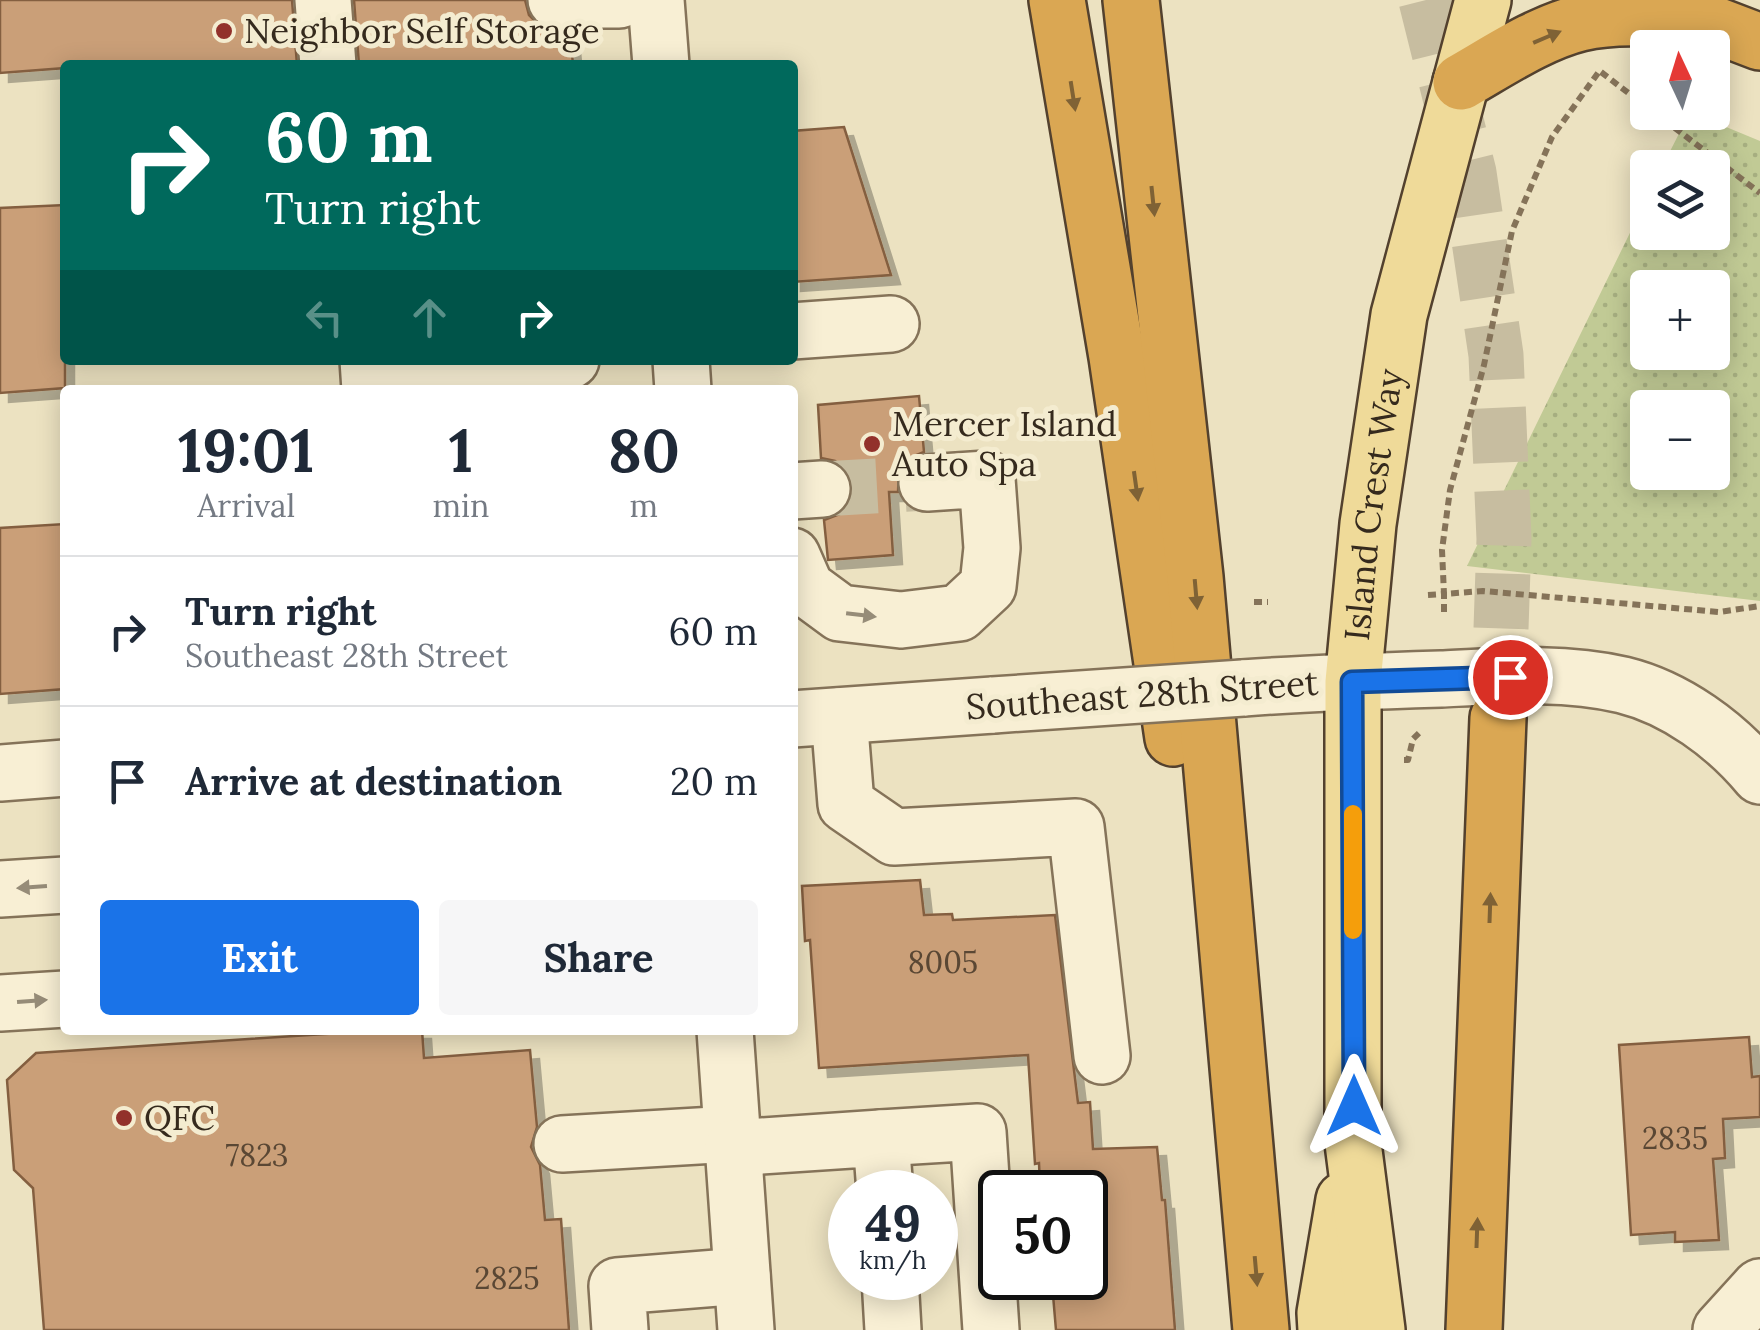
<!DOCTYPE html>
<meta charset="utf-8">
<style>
body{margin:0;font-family:Lora,serif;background:#f6f6f7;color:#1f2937;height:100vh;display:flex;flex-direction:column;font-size:38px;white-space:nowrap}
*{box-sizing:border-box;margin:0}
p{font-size:32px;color:#747a83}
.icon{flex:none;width:55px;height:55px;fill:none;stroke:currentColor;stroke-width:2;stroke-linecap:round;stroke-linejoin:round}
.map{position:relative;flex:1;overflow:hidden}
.panel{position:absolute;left:60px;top:385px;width:738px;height:650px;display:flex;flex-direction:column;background:#fff;border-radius:10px;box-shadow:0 5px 25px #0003}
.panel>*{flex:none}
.top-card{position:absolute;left:60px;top:60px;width:738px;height:305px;border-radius:10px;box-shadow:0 5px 25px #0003;background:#00695c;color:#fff;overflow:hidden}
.needle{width:65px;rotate:356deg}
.tools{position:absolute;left:1630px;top:30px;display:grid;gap:20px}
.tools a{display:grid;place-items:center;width:100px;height:100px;border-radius:10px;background:#fff;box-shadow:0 5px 25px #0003;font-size:50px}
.speed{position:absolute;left:828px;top:1170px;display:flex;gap:20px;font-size:50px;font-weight:700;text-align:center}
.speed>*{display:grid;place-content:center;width:130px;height:130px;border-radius:50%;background:#fff;box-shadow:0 5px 25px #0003;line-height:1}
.speed small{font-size:25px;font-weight:400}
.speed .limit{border:5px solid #111;border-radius:15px;background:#fff;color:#111}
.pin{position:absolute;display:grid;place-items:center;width:85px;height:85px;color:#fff;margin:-42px;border:5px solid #fff;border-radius:50%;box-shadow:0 2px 10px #0007}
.me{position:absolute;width:110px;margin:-55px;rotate:0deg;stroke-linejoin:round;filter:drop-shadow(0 0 8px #0008)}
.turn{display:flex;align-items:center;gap:35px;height:210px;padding:0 40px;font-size:45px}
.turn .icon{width:130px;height:130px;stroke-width:2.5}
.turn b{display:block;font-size:70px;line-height:85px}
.lanes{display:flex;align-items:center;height:95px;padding:0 40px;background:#0003;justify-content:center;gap:50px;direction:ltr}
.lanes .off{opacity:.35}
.eta{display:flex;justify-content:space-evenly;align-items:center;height:170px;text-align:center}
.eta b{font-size:60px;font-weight:700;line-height:70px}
.button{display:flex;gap:20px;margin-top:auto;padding:20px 40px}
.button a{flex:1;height:115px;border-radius:10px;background:#1a73e8;color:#fff;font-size:40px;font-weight:700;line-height:115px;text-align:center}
.button a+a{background:#f6f6f7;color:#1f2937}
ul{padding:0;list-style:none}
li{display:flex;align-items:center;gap:30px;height:150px;padding:0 40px;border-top:2px solid #e0e1e3}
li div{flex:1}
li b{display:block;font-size:38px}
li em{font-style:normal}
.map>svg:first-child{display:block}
.park{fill:url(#park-dots);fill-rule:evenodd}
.building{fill:#ca9f78;stroke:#845f40;stroke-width:2.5;filter:url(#shadow)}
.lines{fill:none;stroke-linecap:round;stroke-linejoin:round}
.minor-tunnel{stroke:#c7bda0;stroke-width:55;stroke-dasharray:55 28;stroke-linecap:butt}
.highway-tunnel{stroke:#c7bda0;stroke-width:55;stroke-dasharray:55 28;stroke-linecap:butt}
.minor-casing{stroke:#857359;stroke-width:60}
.major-casing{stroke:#53412e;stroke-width:60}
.highway-casing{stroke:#53412e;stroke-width:60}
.path{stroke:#857359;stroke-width:6;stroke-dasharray:8 5;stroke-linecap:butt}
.minor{stroke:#f8efd4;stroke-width:55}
.major{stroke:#efda99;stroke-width:55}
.highway{stroke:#daa753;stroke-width:55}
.minor-bridge-casing{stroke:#857359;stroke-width:60;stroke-linecap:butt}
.minor-bridge{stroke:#f8efd4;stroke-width:55}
.oneway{fill:#7f6235}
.oneway2{fill:#968c78}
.route-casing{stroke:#114b97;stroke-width:25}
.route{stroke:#1a73e8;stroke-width:18}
.slow{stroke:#f59e0b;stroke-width:18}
.poi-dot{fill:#92312b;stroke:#f4ecd0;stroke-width:4}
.labels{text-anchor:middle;stroke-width:10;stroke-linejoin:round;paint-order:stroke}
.number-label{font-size:30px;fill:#5a4734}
.poi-label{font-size:35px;fill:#352a1d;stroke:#f4ecd0;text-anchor:start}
.street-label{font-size:35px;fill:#352a1d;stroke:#f4ecd0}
</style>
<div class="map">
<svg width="1760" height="1330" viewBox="0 0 1760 1330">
<defs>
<pattern id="park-dots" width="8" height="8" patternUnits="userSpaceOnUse" patternTransform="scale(2.5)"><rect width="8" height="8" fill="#c1ca95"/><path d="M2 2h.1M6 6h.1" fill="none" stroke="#a6ae80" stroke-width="1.8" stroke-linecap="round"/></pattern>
<filter id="shadow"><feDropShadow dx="9" dy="9" stdDeviation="0" flood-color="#0004"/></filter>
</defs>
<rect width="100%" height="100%" fill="#ece2c1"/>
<path class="park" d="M1690 112 1760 141V601L1467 566 1647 198 1648 232H1712V168L1662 167ZM1648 288H1712V352H1648ZM1648 408H1712V472H1648Z"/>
<g class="building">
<path d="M0 0H292L297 65H65V68L0 73Z"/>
<path d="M354 0H525L529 15 540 26 570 31 573 65H359Z"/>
<path d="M844 127 891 275 792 282V131Z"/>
<path d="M65 205V388L0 393V208Z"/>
<path d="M919 396 924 452 909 458 899 470 898 492H889L893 555 828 560 824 520 840 514 850 502 853 488 847 471 835 461 821 458 818 405Z"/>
<path d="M65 524V689L0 694V528Z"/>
<path d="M920 880 924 915 952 914 953 920 1055 915 1078 1103 1090 1102 1093 1149 1157 1147 1162 1200H1165L1175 1330H1056L1052 1283 1057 1282 1056 1278H1085V1192H1049L1048 1186H1040L1039 1163 1035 1164 1028 1055 819 1068 810 940 805 941 802 886Z"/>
<path d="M387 1030H422L424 1058 530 1050 537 1127 531 1147 540 1165 545 1220 561 1219 569 1330H44L33 1188 14 1170 7 1080 36 1053Z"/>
<path d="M1749 1037 1752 1077 1760 1076V1117L1723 1119 1725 1158 1713 1159 1719 1240 1675 1242V1232L1631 1235 1619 1045Z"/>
</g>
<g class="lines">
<path class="minor-tunnel" d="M822 489 927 483"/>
<path class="highway-tunnel" d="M1426 0 1469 173 1496 355 1504 539 1498 718"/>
<g class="minor-casing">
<g id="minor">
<path d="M323 0 328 65"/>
<path d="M556 0H619"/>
<path d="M656 0 661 65"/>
<path d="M792 331 891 324"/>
<path d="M368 360 370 390"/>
<path d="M681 360 683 390"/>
<path d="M409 390 407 373 571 360"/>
<path d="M792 491 822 489"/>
<path d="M792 556 806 588 840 613 901 620 959 613 988 586 992 548 987 479 927 483"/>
<path d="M1243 688C1309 683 1375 681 1441 679 1501 676 1564 671 1623 685 1676 698 1726 735 1760 776"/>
<path d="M839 716 846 804 894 837 1076 827 1102 1056"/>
<path d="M792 719 993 705"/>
<path d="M0 773 65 768"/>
<path d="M0 889 65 885"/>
<path d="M0 1003 65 999"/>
<path d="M725 1030 746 1330"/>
<path d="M881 1138 978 1132 991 1330"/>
<path d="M562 1144 732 1134"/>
<path d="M733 1148 881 1138 885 1192"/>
<path d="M890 1278 893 1330"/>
<path d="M620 1330 617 1286 742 1276"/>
<path d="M1721 1330 1760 1287"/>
</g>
</g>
<g class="major-casing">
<g id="major">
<path d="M1326 1330 1325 1313 1344 1200"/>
<path id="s1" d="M1377 1330 1353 1143V682L1368 524 1399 315 1483 0"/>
</g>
</g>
<g class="highway-casing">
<g id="highway">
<path d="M1057 0 1117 357 1173 738"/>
<path d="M1131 0 1195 577 1261 1330"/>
<path d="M1673 2 1705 21 1760 42"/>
<path d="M1461 82C1498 61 1539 33 1580 23 1620 14 1665 19 1705 21"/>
<path d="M1474 1330 1498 718"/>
</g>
</g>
<g class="path">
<path d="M1601 72 1648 108"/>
<path d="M1598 73 1552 137 1512 231 1484 365 1450 490 1442 550 1444 594 1483 591 1719 612 1760 606"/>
<path d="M1654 112 1760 193"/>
<path d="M1428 595 1444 594V615"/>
<path d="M1254 602H1268"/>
<path d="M1404 760H1408L1413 739 1422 730"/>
</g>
<use href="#minor" class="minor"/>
<use href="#major" class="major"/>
<use href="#highway" class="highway"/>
<g class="minor-bridge-casing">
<path id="minor-bridge" d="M993 705 1243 688"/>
</g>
<use href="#minor-bridge" class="minor-bridge"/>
</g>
<defs><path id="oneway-solid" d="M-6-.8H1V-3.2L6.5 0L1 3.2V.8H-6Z" transform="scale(2.5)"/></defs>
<g class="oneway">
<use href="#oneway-solid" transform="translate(1547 37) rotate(-23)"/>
<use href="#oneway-solid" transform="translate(1073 96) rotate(81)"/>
<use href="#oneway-solid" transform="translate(1153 201) rotate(84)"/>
<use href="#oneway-solid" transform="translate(1136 486) rotate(82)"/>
<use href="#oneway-solid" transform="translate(1196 594) rotate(85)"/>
<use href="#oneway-solid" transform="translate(1490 908) rotate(-88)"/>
<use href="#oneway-solid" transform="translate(1477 1233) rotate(-88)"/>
<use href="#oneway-solid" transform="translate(1256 1271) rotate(85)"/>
</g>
<g class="oneway2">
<use href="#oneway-solid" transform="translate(861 615) rotate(7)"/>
<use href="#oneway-solid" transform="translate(32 887) rotate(176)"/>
<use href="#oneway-solid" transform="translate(32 1001) rotate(-4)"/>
</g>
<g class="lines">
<g class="route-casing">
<path id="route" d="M1354 1106 1352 682 1510 677"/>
</g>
<use href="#route" class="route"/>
<path class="slow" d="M1353 814V930"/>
</g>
<g class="poi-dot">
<circle cx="224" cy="31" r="10"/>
<circle cx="872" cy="444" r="10"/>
<circle cx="124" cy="1118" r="10"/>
</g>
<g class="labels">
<g class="number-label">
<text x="943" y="973">8005</text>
<text x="1675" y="1149">2835</text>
<text x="257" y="1166">7823</text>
<text x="507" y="1289">2825</text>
</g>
<g class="poi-label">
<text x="244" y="43">Neighbor Self Storage</text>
<text x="892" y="436">Mercer Island<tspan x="892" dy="40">Auto Spa</tspan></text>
<text x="144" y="1130">QFC</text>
</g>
<g class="street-label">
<text dy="12" stroke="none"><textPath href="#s1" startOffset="828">Island Crest Way</textPath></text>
<text transform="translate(1142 695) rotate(-4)" y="12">Southeast 28th Street</text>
</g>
</g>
</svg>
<div class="tools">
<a><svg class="needle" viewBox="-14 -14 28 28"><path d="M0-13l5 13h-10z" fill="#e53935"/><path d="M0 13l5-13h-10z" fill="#747a83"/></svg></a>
<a><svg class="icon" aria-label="layers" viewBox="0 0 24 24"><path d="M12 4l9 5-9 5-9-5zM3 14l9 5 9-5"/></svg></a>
<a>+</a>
<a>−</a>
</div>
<div class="speed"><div>49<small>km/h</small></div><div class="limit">50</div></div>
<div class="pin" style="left:1510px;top:677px;background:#d93025"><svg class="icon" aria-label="arrive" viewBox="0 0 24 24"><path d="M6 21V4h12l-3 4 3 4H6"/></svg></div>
<svg class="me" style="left:1354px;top:1106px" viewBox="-20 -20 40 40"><path d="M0-17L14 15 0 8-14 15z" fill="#1a73e8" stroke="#fff" stroke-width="4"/></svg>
<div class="top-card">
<div class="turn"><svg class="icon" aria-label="right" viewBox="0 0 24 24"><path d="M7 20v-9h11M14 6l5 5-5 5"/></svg><div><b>60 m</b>Turn right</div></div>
<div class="lanes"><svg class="icon off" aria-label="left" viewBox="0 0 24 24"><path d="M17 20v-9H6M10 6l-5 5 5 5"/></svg><svg class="icon off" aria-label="ahead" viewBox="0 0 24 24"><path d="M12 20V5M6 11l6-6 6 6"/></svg><svg class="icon" aria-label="right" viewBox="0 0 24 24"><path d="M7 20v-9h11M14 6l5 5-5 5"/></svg></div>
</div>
<section class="panel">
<div class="eta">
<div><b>19:01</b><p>Arrival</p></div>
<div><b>1</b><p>min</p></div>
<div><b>80</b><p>m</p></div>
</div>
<ul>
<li><svg class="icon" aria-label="right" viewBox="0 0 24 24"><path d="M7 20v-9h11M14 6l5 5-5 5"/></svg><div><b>Turn right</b><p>Southeast 28th Street</p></div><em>60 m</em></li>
<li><svg class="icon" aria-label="arrive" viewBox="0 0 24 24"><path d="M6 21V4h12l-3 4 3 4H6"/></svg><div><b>Arrive at destination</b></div><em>20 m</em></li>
</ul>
<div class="button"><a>Exit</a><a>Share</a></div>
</section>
</div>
